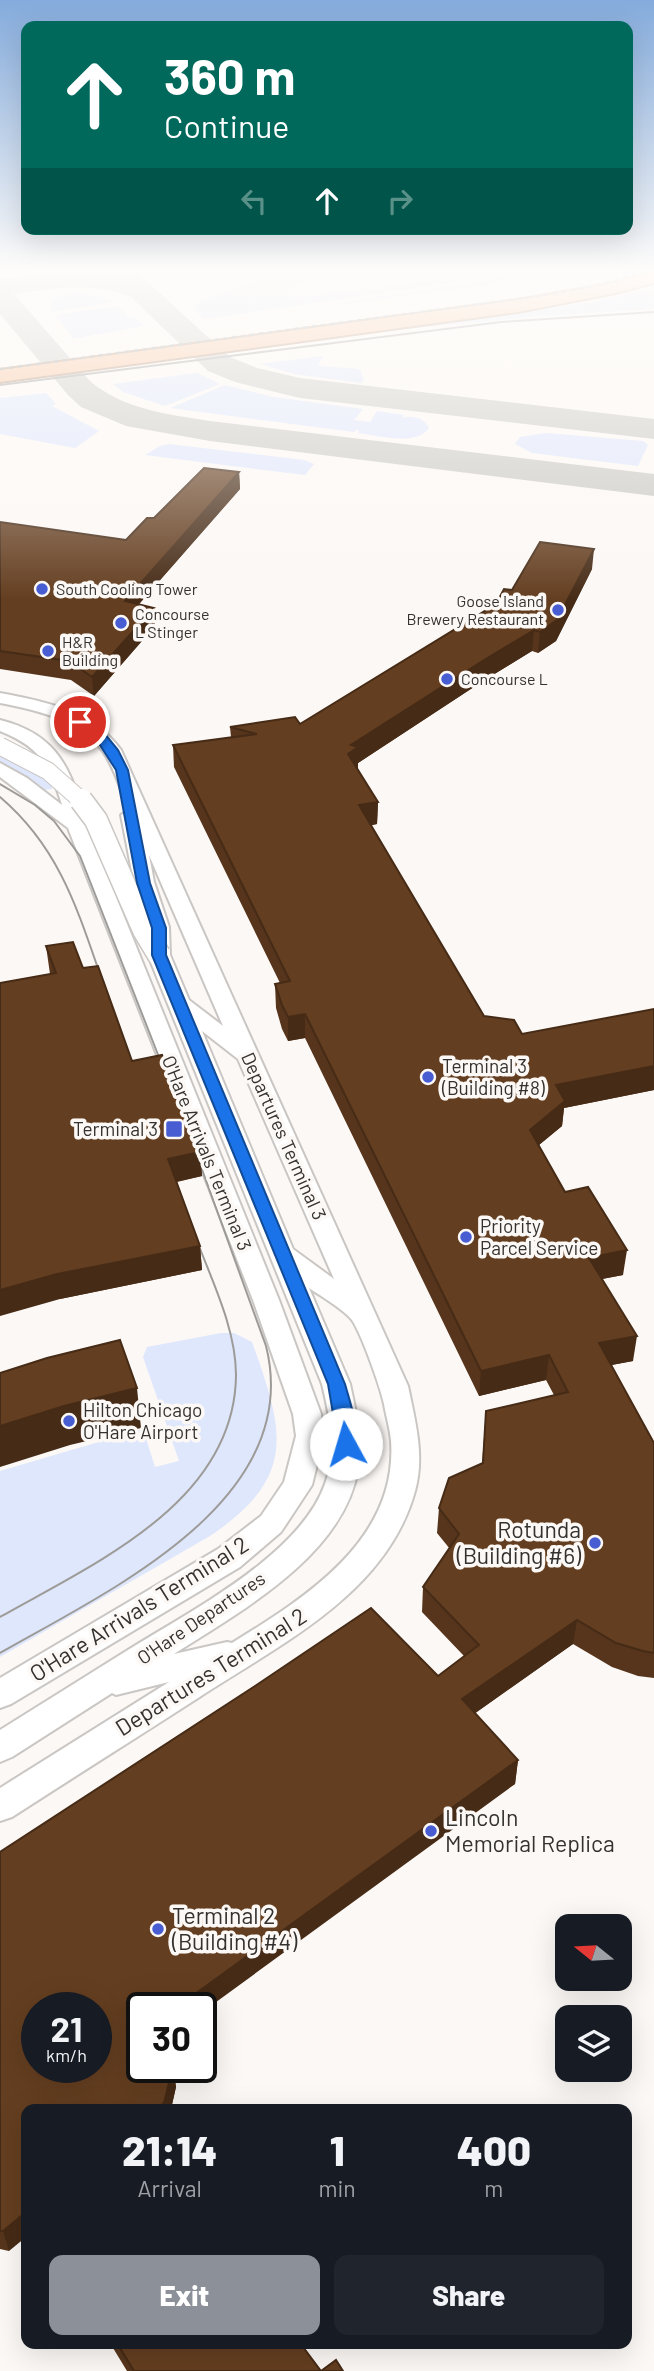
<!DOCTYPE html>
<style>
body{margin:0;font-family:Barlow,sans-serif;background:#20242c;color:#f1f3f6;height:100vh;display:flex;flex-direction:column;font-size:26px;white-space:nowrap}
*{box-sizing:border-box;margin:0}
p{font-size:23px;color:#9ea1a6}
.icon{flex:none;width:38px;height:38px;fill:none;stroke:currentColor;stroke-width:2;stroke-linecap:round;stroke-linejoin:round}
.map{position:relative;flex:1;overflow:hidden}
.panel{position:absolute;left:21px;top:2104px;width:611px;height:245px;display:flex;flex-direction:column;background:#171b24;border-radius:14px;box-shadow:0 7px 28px #0002}
.panel>*{flex:none}
.hud{position:absolute;left:21px;top:21px;width:612px;height:214px;border-radius:14px;box-shadow:0 7px 28px #0002;background:#00695c;color:#fff;overflow:hidden}
.needle{width:46px;rotate:288deg}
.buttons{position:absolute;left:555px;top:1914px;display:grid;gap:14px}
.buttons a{display:grid;place-items:center;width:77px;height:77px;border-radius:14px;background:#171b24;box-shadow:0 7px 28px #0002;font-size:35px}
.speed{position:absolute;left:21px;top:1992px;display:flex;gap:14px;font-size:35px;font-weight:700;text-align:center}
.speed>*{display:grid;place-content:center;width:91px;height:91px;border-radius:50%;background:#171b24;box-shadow:0 7px 28px #0002;line-height:1}
.speed small{font-size:18px;font-weight:400}
.speed .limit{border:4px solid #111;border-radius:10px;background:#fff;color:#111}
.pin{position:absolute;display:grid;place-items:center;width:60px;height:60px;color:#fff;margin:-30px;border:4px solid #fff;border-radius:50%;box-shadow:0 2px 7px #0007}
.me{position:absolute;width:77px;margin:-38px;rotate:354deg;stroke-linejoin:round;filter:drop-shadow(0 0 5px #0008)}
.turn{display:flex;align-items:center;gap:24px;height:147px;padding:0 28px;font-size:32px}
.turn .icon{width:91px;height:91px;stroke-width:2.5}
.turn b{display:block;font-size:49px;line-height:60px}
.lanes{display:flex;align-items:center;height:66px;padding:0 28px;background:#0003;justify-content:center;gap:35px;direction:ltr}
.lanes .off{opacity:.35}
.eta{display:flex;justify-content:space-evenly;align-items:center;height:119px;text-align:center}
.eta b{font-size:42px;font-weight:800;line-height:49px}
.primary-button{display:flex;gap:14px;margin-top:auto;padding:14px 28px}
.primary-button a{flex:1;height:80px;border-radius:14px;background:#8c9099;color:#fff;font-size:28px;font-weight:800;line-height:80px;text-align:center}
.primary-button a+a{background:#20242c;color:#f1f3f6}
.map>svg:first-child{display:block}
.green{fill:#dfe7fd}
.lines{fill:none;stroke-linecap:round;stroke-linejoin:round}
.taxiway{fill:#cccac6;fill-rule:evenodd}
.street-casing{stroke:#cac6c3;stroke-width:4}
.highway-casing{stroke:#b28d72;stroke-width:4}
.street{fill:#fff;fill-rule:evenodd}
.highway{fill:#f7be95;fill-rule:evenodd}
.tram{stroke:#9d9b98;stroke-width:2}
.rail{stroke:#9d9b98;stroke-width:2.5;stroke-dasharray:4.5 4.5;stroke-linecap:butt}
.street-bridge-far1-casing{stroke:#cac6c3;stroke-width:19;stroke-linecap:butt}
.street-bridge-casing{stroke:#cac6c3;stroke-width:25;stroke-linecap:butt}
.street-bridge-far1{stroke:#fff;stroke-width:17}
.street-bridge{stroke:#fff;stroke-width:22}
.wall{fill:#56351c}
.shaded-wall{fill:#462b16}
.building{fill:#643e20;stroke:#462b16;stroke-width:2;fill-rule:evenodd}
.route{fill:#1a73e8;stroke:#114b97;stroke-width:2}
.poi-dot{fill:#475dd1;stroke:#fcf8f5;stroke-width:2.5}
.labels{text-anchor:middle;stroke-width:7;stroke-linejoin:round;paint-order:stroke}
.far-poi-label{font-size:16px;fill:#333230;stroke:#fcf8f5;text-anchor:start}
.poi-label{font-size:19px;fill:#333230;stroke:#fcf8f5;text-anchor:start}
.street-label{font-size:19px;fill:#333230;stroke:#fcf8f5}
.near-poi-label{font-size:23px;fill:#333230;stroke:#fcf8f5;text-anchor:start}
.near-street-label{font-size:23px;fill:#333230;stroke:#fcf8f5}
</style>
<div class="map">
<svg width="654" height="2371" viewBox="0 0 654 2371">
<rect width="100%" height="100%" fill="#fcf8f5"/>
<g class="green">
<path d="M274 268H318L308 280 284 291 292 298 479 275 499 268H508L450 283 204 319 194 309 199 302 260 279Z"/>
<path d="M528 268H579L482 286 302 309 479 282Z"/>
<path d="M654 287V309L541 316 382 331 593 302Z"/>
<path d="M80 293 98 296 114 302 52 312 50 309 52 300 62 295Z"/>
<path d="M118 306 129 318 134 317 144 326 71 339 72 336 55 315Z"/>
<path d="M323 356 318 366 359 369 364 379 361 383 294 374 260 364Z"/>
<path d="M197 373 220 384 165 406 123 392 113 384Z"/>
<path d="M225 385 273 397 363 409 354 420 370 422 377 411 404 415 402 418C411 415 424 417 429 428 416 447 376 435 358 433L359 430H356L354 432 170 408Z"/>
<path d="M46 393 56 404 52 406 99 431 75 448 0 434V398Z"/>
<path d="M546 433 643 441 648 445 638 466 532 453 515 444 520 437Z"/>
<path d="M169 444 304 460 314 464 305 475 145 455 160 446Z"/>
<path d="M0 754 51 783 52 789 44 790 0 763Z"/>
<path d="M221 1333H234L252 1342C284 1431 298 1477 210 1536L0 1657V1471L143 1429 155 1467 179 1461 143 1357 147 1347Z"/>
</g>
<g class="lines">
<path class="taxiway" d="M102 268H132L230 357 257 368 300 378 654 419V439L300 398 235 382 208 371 130 296C92 282 54 288 14 294L90 381C124 410 168 414 210 421L654 474V496L210 441 126 426 81 407 68 395 0 314V279L70 270 104 271Z"/>
<g class="street-casing">
<g id="street">
<path d="M0 693C44 701 93 711 121 750L408 1386C415 1420 425 1456 415 1491 387 1593 282 1643 201 1696 138 1737 75 1776 12 1817L0 1821V1788L169 1682 116 1695 112 1693 12 1757 0 1762V1730C46 1701 91 1673 136 1645 196 1608 301 1553 325 1484 337 1452 330 1417 322 1384L148 955 149 927 134 882 121 815 129 810C121 791 114 766 102 750 78 719 36 710 0 703ZM149 855 223 1026 189 1000 170 955 169 927 154 882ZM202 1031 238 1059 334 1279 293 1249ZM309 1288C322 1297 342 1308 352 1320 362 1335 380 1386 384 1404 386 1416 390 1429 391 1441 398 1540 305 1598 232 1643L227 1642 174 1654C241 1611 344 1555 358 1469 363 1440 356 1412 350 1384Z"/>
<path d="M0 720C60 735 71 771 87 825L279 1300 321 1414 324 1436 312 1485 281 1532 240 1567 11 1704 0 1708V1678L218 1549 261 1516 284 1482 296 1436 293 1414 253 1300 68 828 0 777V763L27 778 62 805C50 765 40 747 0 731Z"/>
</g>
</g>
<g class="highway-casing">
<path id="highway" d="M654 272V283L616 293 518 312 0 382V370L518 300 614 283Z"/>
</g>
<use href="#street" class="street"/>
<use href="#highway" class="highway"/>
<g class="tram">
<path d="M0 385 501 322 654 312"/>
<path d="M0 784 35 805 54 821 80 856 166 1075"/>
<path d="M0 797C60 848 78 911 103 983"/>
<path d="M0 1617C95 1563 235 1502 236 1375 236 1327 210 1277 194 1233"/>
<path d="M0 1653C108 1591 305 1501 266 1346L195 1150"/>
</g>
<path class="rail" d="M0 369 546 295 587 288 654 269"/>
<g class="street-bridge-far1-casing">
<path id="street-bridge-far1" d="M0 746 48 771 83 802"/>
</g>
<g class="street-bridge-casing">
<path id="street-bridge" d="M81 800 96 820 144 930 159 955"/>
</g>
<use href="#street-bridge-far1" class="street-bridge-far1"/>
<use href="#street-bridge" class="street-bridge"/>
</g>
<g class="wall">
<path d="M239 472 240 489 139 604 154 608 155 626 94 696 71 680 0 669V522L126 540 154 518Z"/>
<path d="M592 569 556 641 538 653 532 651 483 681 358 763V769L378 802 377 824 371 825 484 1016 522 1034 654 1009V1090L564 1108 562 1126 539 1145 565 1192 623 1275 602 1279 633 1361 611 1365 654 1443V1678L638 1676 612 1667 573 1644 475 1713 518 1760 515 1784 142 2007V2067H173L176 2087 171 2109H26L9 2251 0 2249V1852L438 1676 464 1656 422 1612 423 1587 450 1549 437 1533 439 1508 482 1464 486 1411 554 1395 546 1380 479 1396 305 1038 288 1041 282 1029 276 1008 275 984 280 983 174 767 173 745 231 737 230 727 300 724 496 604 512 590Z"/>
<path d="M46 946 83 968 132 1061 200 1152 202 1176 177 1182 200 1246 202 1270 60 1299 50 974Z"/>
<path d="M110 2343H300L321 2371H343H127Z"/>
</g>
<g class="shaded-wall">
<path d="M239 472 240 489 126 619 125 601Z"/>
<path d="M594 549 592 569 556 641 538 653 540 632Z"/>
<path d="M154 608 155 626 94 696 92 677Z"/>
<path d="M534 630 532 651 483 681 358 763V770L348 754 351 745 484 660Z"/>
<path d="M378 802 377 824 359 828V805Z"/>
<path d="M305 1014V1038L288 1041V1017Z"/>
<path d="M654 1066V1090L564 1108 562 1126 528 1154 530 1130 556 1085Z"/>
<path d="M200 1152 202 1176 170 1183 168 1159Z"/>
<path d="M200 1246 202 1270 60 1299 0 1316V1290L57 1274Z"/>
<path d="M627 1250 623 1275 586 1282 589 1258Z"/>
<path d="M637 1336 633 1361 596 1368 599 1343Z"/>
<path d="M549 1355 546 1380 479 1396 481 1371Z"/>
<path d="M137 1388 141 1428 70 1445 0 1467V1426L64 1406Z"/>
<path d="M577 1620 573 1644 460 1724 462 1699Z"/>
<path d="M518 1760 515 1784 201 2013V2007H177Z"/>
<path d="M173 2067 176 2087 171 2109H156Z"/>
<path d="M26 2212V2237L9 2251 3 2231Z"/>
</g>
<g class="building">
<path d="M204 468 239 472 125 601 154 608 92 677 69 661 0 651V522L126 540 147 518H154Z"/>
<path d="M540 542 594 549 557 620 540 632 534 630 484 660 351 745 358 747 348 754 378 802 359 805 484 1016 514 1020 522 1034 654 1009V1066L556 1085 565 1101 530 1130 565 1192 588 1187 627 1250 589 1258 637 1336 599 1343 654 1443V1653L643 1651 616 1643 577 1620 462 1699 518 1760 177 2007H142V2067H173L164 2103 156 2109H26V2212L3 2231H0V1852L255 1686 371 1608 438 1676 479 1645 423 1587 459 1534 439 1508 449 1478 483 1463 486 1411 568 1392 549 1355 481 1371 305 1014 288 1017 282 1005 275 984 290 981 173 745 257 734 230 727 295 717 300 724 496 604 504 589 512 590ZM37 2007H96V2067H37Z"/>
<path d="M73 942 83 968 98 966 132 1061 162 1055 200 1152 168 1159 200 1246 57 1274 0 1290V983L56 973 46 946Z"/>
<path d="M120 1340 137 1388 64 1406 0 1426V1373L47 1358Z"/>
<path d="M117 2343H300L321 2371 336 2360 343 2371H134Z"/>
</g>
<linearGradient id="sky" x2="0" y2="1"><stop stop-color="#84abdc"/><stop offset="0.45" stop-color="#fefcfa"/><stop offset="1" stop-color="#fefcfa" stop-opacity="0"/></linearGradient>
<rect width="654" height="600" fill="url(#sky)"/>
<path class="route" d="M76 719H84L105 734 118 750 128 770 150 883 166 928V955L345 1384C350 1403 361 1430 352 1449H339L328 1384 152 955V928L137 883 116 770 96 739 76 724Z"/>
<g class="poi-dot">
<circle cx="42" cy="589" r="7"/>
<circle cx="558" cy="610" r="7"/>
<circle cx="121" cy="623" r="7"/>
<circle cx="48" cy="651" r="7"/>
<circle cx="447" cy="679" r="7"/>
<circle cx="428" cy="1077" r="7"/>
<rect x="165" y="1120" width="18" height="18" rx="3.5"/>
<circle cx="466" cy="1237" r="7"/>
<circle cx="69" cy="1421" r="7"/>
<circle cx="595" cy="1543" r="7"/>
<circle cx="431" cy="1831" r="7"/>
<circle cx="158" cy="1929" r="7"/>
</g>
<g class="labels">
<g class="far-poi-label">
<text x="56" y="595">South Cooling Tower</text>
<text x="544" y="607" text-anchor="end">Goose Island<tspan x="544" dy="18">Brewery Restaurant</tspan></text>
<text x="135" y="620">Concourse<tspan x="135" dy="18">L Stinger</tspan></text>
<text x="62" y="648">H&amp;R<tspan x="62" dy="18">Building</tspan></text>
<text x="461" y="685">Concourse L</text>
</g>
<g class="poi-label">
<text x="442" y="1073">Terminal 3<tspan x="442" dy="22">(Building #8)</tspan></text>
<text x="158" y="1136" text-anchor="end">Terminal 3</text>
<text x="480" y="1233">Priority<tspan x="480" dy="22">Parcel Service</tspan></text>
<text x="83" y="1417">Hilton Chicago<tspan x="83" dy="22">O'Hare Airport</tspan></text>
</g>
<g class="street-label">
<text transform="translate(284 1136) rotate(66)" y="7">Departures Terminal 3</text>
<text transform="translate(207 1153) rotate(68)" y="7">O'Hare Arrivals Terminal 3</text>
<text transform="translate(201 1618) rotate(-34)" y="7">O'Hare Departures</text>
</g>
<g class="near-poi-label">
<text x="581" y="1538" text-anchor="end">Rotunda<tspan x="581" dy="26">(Building #6)</tspan></text>
<text x="445" y="1826">Lincoln<tspan x="445" dy="26">Memorial Replica</tspan></text>
<text x="172" y="1924">Terminal 2<tspan x="172" dy="26">(Building #4)</tspan></text>
</g>
<g class="near-street-label">
<text transform="translate(139 1609) rotate(-32)" y="8">O'Hare Arrivals Terminal 2</text>
<text transform="translate(211 1672) rotate(-32)" y="8">Departures Terminal 2</text>
</g>
</g>
</svg>
<div class="buttons">
<a><svg class="needle" viewBox="-14 -14 28 28"><path d="M0-13l5 13h-10z" fill="#e53935"/><path d="M0 13l5-13h-10z" fill="#9ea1a6"/></svg></a>
<a><svg class="icon" aria-label="layers" viewBox="0 0 24 24"><path d="M12 4l9 5-9 5-9-5zM3 14l9 5 9-5"/></svg></a>
</div>
<div class="speed"><div>21<small>km/h</small></div><div class="limit">30</div></div>
<div class="pin" style="left:80px;top:722px;background:#d93025"><svg class="icon" aria-label="arrive" viewBox="0 0 24 24"><path d="M6 21V4h12l-3 4 3 4H6"/></svg></div>
<svg class="me" style="left:346px;top:1444px" viewBox="-20 -20 40 40"><circle r="19" fill="#fff"/><path d="M0-13L10 11 0 6-10 11z" fill="#1a73e8"/></svg>
<div class="hud">
<div class="turn"><svg class="icon" aria-label="ahead" viewBox="0 0 24 24"><path d="M12 20V5M6 11l6-6 6 6"/></svg><div><b>360 m</b>Continue</div></div>
<div class="lanes"><svg class="icon off" aria-label="left" viewBox="0 0 24 24"><path d="M17 20v-9H6M10 6l-5 5 5 5"/></svg><svg class="icon" aria-label="ahead" viewBox="0 0 24 24"><path d="M12 20V5M6 11l6-6 6 6"/></svg><svg class="icon off" aria-label="right" viewBox="0 0 24 24"><path d="M7 20v-9h11M14 6l5 5-5 5"/></svg></div>
</div>
<section class="panel">
<div class="eta">
<div><b>21:14</b><p>Arrival</p></div>
<div><b>1</b><p>min</p></div>
<div><b>400</b><p>m</p></div>
</div>
<div class="primary-button"><a>Exit</a><a>Share</a></div>
</section>
</div>
